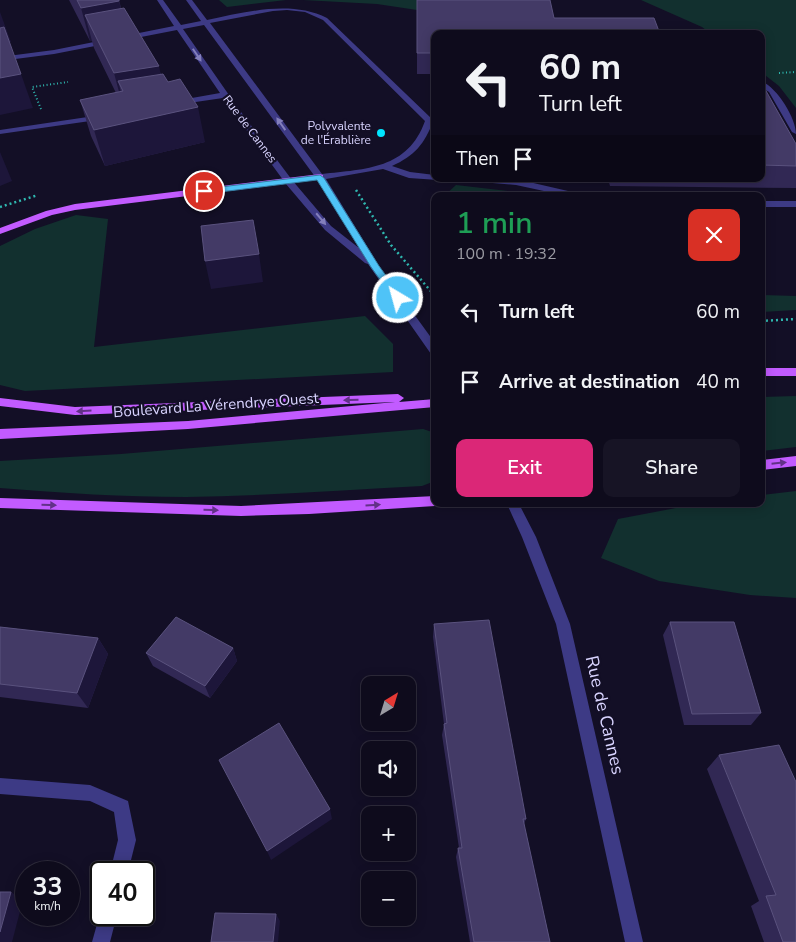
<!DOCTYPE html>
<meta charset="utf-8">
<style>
body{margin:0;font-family:"Nunito Sans",sans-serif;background:#171425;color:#f1f3f6;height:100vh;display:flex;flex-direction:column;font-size:19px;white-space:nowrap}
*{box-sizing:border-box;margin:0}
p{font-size:16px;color:#9b9ba3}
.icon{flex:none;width:28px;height:28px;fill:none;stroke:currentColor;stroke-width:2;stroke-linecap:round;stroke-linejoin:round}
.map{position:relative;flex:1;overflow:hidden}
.drawer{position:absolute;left:431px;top:192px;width:334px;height:315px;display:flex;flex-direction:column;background:#0e0b1c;border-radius:10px;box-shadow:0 2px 12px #0003,0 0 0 1px #2e2b3b}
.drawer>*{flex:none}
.top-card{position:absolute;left:431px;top:30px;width:334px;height:152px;border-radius:10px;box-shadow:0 2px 12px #0003,0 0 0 1px #2e2b3b;background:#0e0b1c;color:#f1f3f6;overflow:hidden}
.needle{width:32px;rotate:38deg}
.fabs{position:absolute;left:361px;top:676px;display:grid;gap:10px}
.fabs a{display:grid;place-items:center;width:55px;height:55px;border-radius:10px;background:#0e0b1c;box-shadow:0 2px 12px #0003,0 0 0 1px #2e2b3b;font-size:25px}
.speed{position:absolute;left:15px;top:861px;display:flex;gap:10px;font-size:25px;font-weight:700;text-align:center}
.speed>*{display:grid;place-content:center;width:65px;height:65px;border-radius:50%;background:#0e0b1c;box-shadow:0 2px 12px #0003,0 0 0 1px #2e2b3b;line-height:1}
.speed small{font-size:12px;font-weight:400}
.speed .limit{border:2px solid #111;border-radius:8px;background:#fff;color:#111}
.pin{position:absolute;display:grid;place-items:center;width:42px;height:42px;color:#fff;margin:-21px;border:2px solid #fff;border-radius:50%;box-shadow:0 1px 5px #0007}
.me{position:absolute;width:55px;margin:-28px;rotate:323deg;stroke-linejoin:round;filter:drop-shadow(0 0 4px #0008)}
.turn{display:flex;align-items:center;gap:18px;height:105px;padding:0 25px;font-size:22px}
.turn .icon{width:65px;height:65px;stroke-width:2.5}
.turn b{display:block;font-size:35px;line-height:42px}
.then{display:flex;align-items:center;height:48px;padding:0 25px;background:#0003;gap:10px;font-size:19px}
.round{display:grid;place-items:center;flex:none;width:52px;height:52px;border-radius:10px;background:#171425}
.summary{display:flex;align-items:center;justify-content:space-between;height:85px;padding:0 25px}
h1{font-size:30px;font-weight:600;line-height:38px;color:#1e9e55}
.button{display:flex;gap:10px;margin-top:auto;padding:10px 25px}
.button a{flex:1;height:58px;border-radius:10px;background:#db2777;color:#fff;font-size:20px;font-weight:600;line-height:58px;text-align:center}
.button a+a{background:#171425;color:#f1f3f6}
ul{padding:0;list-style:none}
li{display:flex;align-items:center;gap:15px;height:70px;padding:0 25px}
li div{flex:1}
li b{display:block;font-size:19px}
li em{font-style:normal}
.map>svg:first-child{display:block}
.green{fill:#12302f}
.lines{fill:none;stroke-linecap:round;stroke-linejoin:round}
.path-far1{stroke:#2fb8b0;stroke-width:2;stroke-dasharray:1 2.5;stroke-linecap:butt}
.path{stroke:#2fb8b0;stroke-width:2.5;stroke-dasharray:2 3;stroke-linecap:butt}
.minor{fill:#3d3a85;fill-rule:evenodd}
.major{fill:#c25bff;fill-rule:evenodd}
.wall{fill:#312854}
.shaded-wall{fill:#1d163a}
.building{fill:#433a66;stroke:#5a527e}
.oneway{fill:#837fbc}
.oneway2{fill:#623188}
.route{fill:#4fc3f7;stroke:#337fa1}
.poi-dot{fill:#00e5ff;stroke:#130f26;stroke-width:2}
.labels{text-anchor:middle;stroke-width:4.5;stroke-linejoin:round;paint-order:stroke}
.far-poi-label{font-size:12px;fill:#d9d4ff;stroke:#130f26;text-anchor:end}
.far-street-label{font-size:12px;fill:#d9d4ff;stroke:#130f26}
.street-label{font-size:15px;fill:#d9d4ff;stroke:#130f26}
.near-street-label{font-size:18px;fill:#d9d4ff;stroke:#130f26}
</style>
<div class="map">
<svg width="796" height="942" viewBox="0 0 796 942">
<rect width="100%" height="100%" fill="#130f26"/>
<g class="green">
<path d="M219 0H286L227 7Z"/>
<path d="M303 0H544L417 10 377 4Z"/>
<path d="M641 0H796V108L779 86 761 72V34H711L702 27Z"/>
<path d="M456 185 525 193 529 196H444Z"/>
<path d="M76 215 108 219 94 347 365 316 393 344V372L25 391 0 385V246L35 229Z"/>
<path d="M761 295 796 296V310L761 312Z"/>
<path d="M796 396V447L761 451V397Z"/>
<path d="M423 429 435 433V481L422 486C344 490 265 496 186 497 124 497 62 493 0 488V461L121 454Z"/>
<path d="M796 491V598L750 595 659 581 601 558 618 519 697 504H761V495Z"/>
</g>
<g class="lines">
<g class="path-far1">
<path d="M779 73 796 72"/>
<path d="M41 109 32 87 68 82"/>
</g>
<g class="path">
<path d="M356 190 391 245 435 296"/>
<path d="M0 207 38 195"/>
<path d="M761 321 796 319"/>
</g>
<g class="minor">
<path d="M157 0H163L181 25 201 21 186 0H192L207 20C246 12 291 0 327 18L432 119 433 121C425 144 414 156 392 166L410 172 435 175V179L438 180 409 178 383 169 326 179 379 266 435 343V355L431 354 368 264 365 263 325 230 286 184 223 98 175 105V101L220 93 177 30 54 54 0 61V57L54 50 174 26ZM287 10 305 12 323 20 425 121C408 169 366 169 322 174L210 23 273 11ZM204 25 316 178 359 248 331 226 292 180 238 108 183 29Z"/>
<path d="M696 32 699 33 700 34H693Z"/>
<path d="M761 81C777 87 796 118 796 134L792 132 769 92 761 87Z"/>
<path d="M101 115 105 117 104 119 0 134V130Z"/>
<path d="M477 179H516L581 194 583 196H567L516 185 481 182Z"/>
<rect x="761" y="201" width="35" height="6"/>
<path d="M507 504H519L536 537 570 624 643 942H625L556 624 522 537Z"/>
<path d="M0 778 90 785 128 801 136 840 128 872H110L118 840 114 812 90 801 0 794Z"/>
<path d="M101 910V915H117L110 942H92Z"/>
</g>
<g class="major">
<path d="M320 174 323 175V179L75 210 52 215 0 234V228L46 211 75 204Z"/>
<rect x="761" y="368" width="35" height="8"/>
<path d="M398 394 404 398 399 402 435 399V407L188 429 0 439V429L188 421 395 402 75 415 0 406V398L75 407Z"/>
<path d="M796 456V466L761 470V460Z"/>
<path d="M435 496V504H440L435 506 309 514 241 516 0 508V498L241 506Z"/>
</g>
</g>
<g class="wall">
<path d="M69 0H119L121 8 161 74 205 142 105 166 91 136 80 100 116 93 94 48 92 41H90Z"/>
<path d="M417 0 554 18 435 34V74H417Z"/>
<path d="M761 82 796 144V188L610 186 608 179H761Z"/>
<path d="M670 622 761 713 751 725H684L663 635Z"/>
<path d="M434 624 526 819 524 824 550 942H470L456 857 458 848H459L442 735 444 724 433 637Z"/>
<path d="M0 627 98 638 108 654 88 708 0 697Z"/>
<path d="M233 648 237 661 210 698 153 666 146 653Z"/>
<path d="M719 755 796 942H764L751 906 759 901 707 769Z"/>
</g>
<g class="shaded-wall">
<path d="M119 1 127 33 85 15 92 41H90L81 8Z"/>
<path d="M0 12 11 42H9L0 55Z"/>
<path d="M159 66 166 100 123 91 118 81 125 107H123L114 73Z"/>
<path d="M21 74 33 108 0 115V78Z"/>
<path d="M198 107 205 142 105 166 94 130Z"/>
<path d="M0 152 12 181 0 186Z"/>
<path d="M259 254 263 282 211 289 205 261Z"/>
<path d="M98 638 108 654 88 708 77 693Z"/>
<path d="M233 648 237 661 210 698 205 686Z"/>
<path d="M330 809 332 819 271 860 267 851Z"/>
<path d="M11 892 23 900 12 942H0V932Z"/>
<path d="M276 914 280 921 278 942H273Z"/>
</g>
<g class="building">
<path d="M77 0H119V1L81 8Z"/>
<path d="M417 0H550L554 18H654L660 34H435V53H417Z"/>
<path d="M124 8 159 66 114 73 85 15Z"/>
<path d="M4 27 21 74 0 78V28Z"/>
<path d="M163 74 168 82 180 79 198 107 94 130 80 100 123 91 118 81Z"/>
<path d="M761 82 796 144V166L761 165Z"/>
<path d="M253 220 259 254 205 261 201 226Z"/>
<path d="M176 617 233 648 205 686 146 653Z"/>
<path d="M489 620 526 819H523L550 942H474L458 848H462L444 724 447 723 434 624Z"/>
<path d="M670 622H734L761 713 692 714Z"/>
<path d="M0 627 98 638 77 693 0 684Z"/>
<path d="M279 723 330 809 267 851 219 760Z"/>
<path d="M779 745 796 782V942H783L766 896 776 895 719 755Z"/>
<path d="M0 892H11L0 932Z"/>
<path d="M215 913 276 914 273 942H211Z"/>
</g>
<defs><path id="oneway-solid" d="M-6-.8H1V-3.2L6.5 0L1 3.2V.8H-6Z" transform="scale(1.25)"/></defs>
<g class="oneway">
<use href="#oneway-solid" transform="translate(197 55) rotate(56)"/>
<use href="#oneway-solid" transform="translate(281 124) rotate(-125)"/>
<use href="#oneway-solid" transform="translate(321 219) rotate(50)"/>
</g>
<g class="oneway2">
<use href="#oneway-solid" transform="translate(351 400) rotate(178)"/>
<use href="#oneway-solid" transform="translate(84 411) rotate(177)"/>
<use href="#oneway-solid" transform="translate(779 463) rotate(-6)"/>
<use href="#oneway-solid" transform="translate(49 505) rotate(2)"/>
<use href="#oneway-solid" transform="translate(373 505) rotate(-4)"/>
<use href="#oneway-solid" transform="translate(211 510) rotate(2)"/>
</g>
<path class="route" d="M320 175 324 178 379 266 401 296V301H395L371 267 317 180 204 194 200 191 204 189Z"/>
<circle class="poi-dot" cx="381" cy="133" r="5"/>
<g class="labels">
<g class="far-poi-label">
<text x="371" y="130">Polyvalente<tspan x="371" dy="14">de l'Érablière</tspan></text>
</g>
<g class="far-street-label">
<text transform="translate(250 129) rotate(53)" y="4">Rue de Cannes</text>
</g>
<g class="street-label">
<text transform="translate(216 405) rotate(-4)" y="5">Boulevard La Vérendrye Ouest</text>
</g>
<g class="near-street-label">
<text transform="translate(605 715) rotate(77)" y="6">Rue de Cannes</text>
</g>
</g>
</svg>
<div class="fabs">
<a><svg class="needle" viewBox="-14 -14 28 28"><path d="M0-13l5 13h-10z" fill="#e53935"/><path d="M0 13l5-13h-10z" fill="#9b9ba3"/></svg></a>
<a><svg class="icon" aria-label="sound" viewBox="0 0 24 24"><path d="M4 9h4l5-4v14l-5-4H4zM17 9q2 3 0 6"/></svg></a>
<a>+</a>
<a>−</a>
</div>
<div class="speed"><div>33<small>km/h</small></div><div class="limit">40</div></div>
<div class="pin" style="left:204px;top:191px;background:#d93025"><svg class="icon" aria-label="arrive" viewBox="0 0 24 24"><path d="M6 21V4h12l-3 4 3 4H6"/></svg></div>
<svg class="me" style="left:398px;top:298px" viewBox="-20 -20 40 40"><circle r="17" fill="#4fc3f7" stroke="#fff" stroke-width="3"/><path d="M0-11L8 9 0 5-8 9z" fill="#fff"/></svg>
<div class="top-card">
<div class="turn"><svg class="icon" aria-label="left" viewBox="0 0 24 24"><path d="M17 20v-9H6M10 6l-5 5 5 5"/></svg><div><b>60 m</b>Turn left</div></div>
<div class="then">Then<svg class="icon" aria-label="arrive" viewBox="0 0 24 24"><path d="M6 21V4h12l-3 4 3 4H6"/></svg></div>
</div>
<section class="drawer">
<div class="summary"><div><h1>1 min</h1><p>100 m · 19:32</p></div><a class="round" style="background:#d93025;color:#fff"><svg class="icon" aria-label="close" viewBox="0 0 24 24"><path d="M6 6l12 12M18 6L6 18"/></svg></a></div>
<ul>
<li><svg class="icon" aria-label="left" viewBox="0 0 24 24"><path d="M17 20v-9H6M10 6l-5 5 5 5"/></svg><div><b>Turn left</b></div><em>60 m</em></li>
<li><svg class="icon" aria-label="arrive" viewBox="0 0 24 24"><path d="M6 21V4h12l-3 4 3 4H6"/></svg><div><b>Arrive at destination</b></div><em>40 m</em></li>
</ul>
<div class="button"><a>Exit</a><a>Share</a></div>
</section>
</div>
